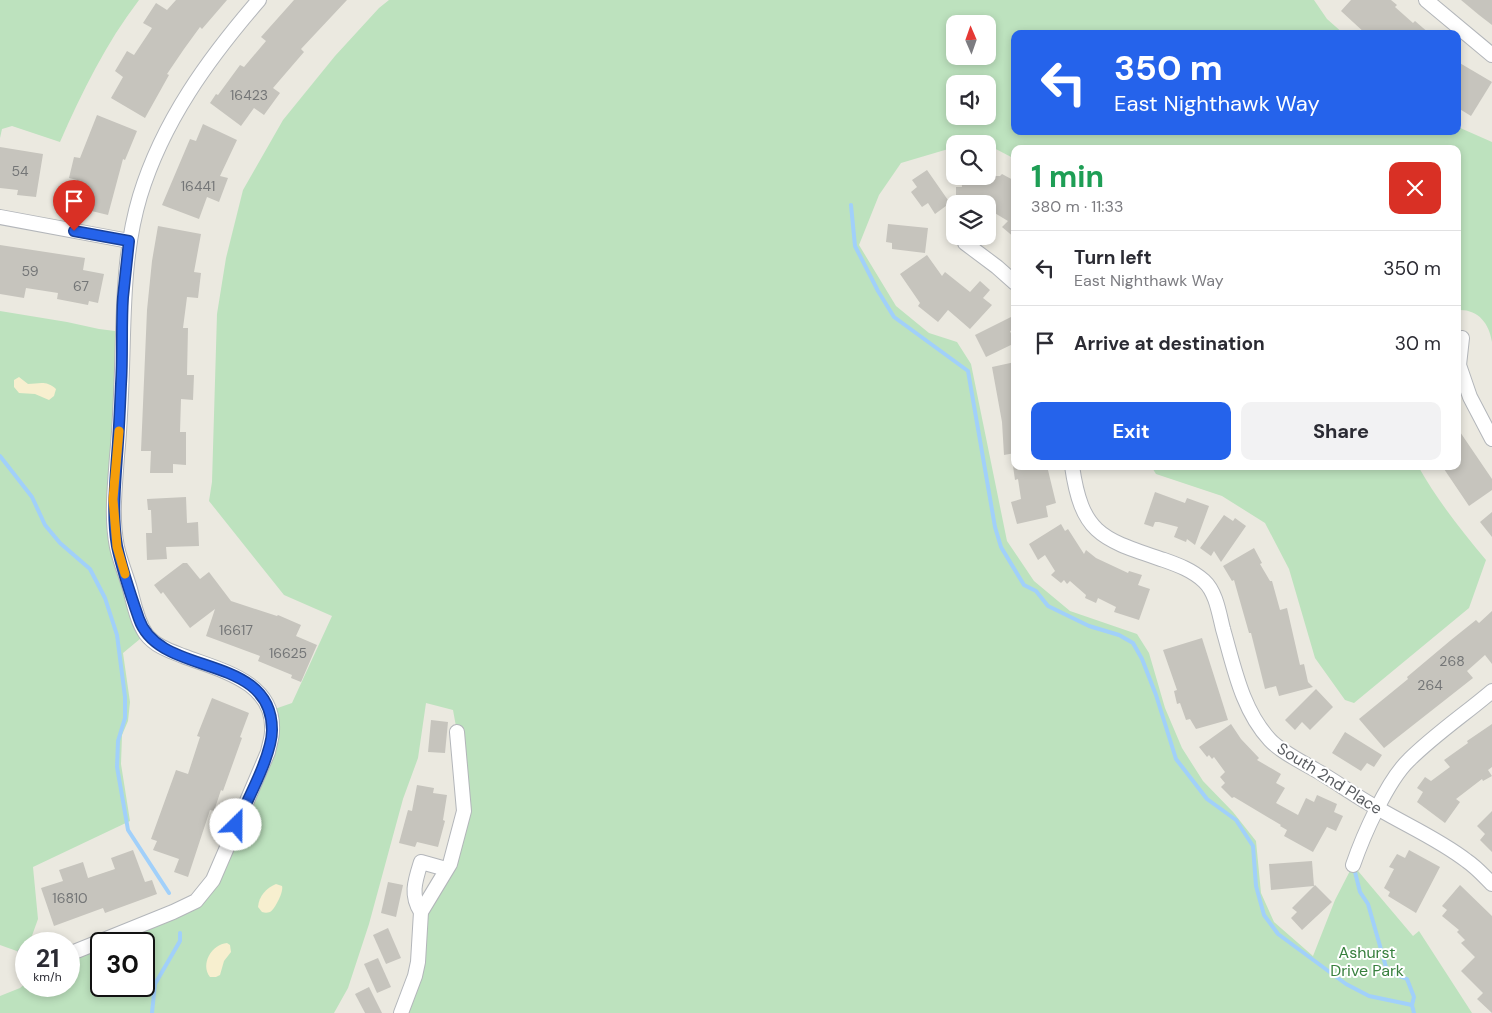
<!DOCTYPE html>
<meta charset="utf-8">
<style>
body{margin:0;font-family:"DM Sans",sans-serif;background:#f2f2f3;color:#2b2b33;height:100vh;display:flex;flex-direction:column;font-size:19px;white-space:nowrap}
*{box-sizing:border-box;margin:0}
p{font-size:16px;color:#7c7c81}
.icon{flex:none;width:28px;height:28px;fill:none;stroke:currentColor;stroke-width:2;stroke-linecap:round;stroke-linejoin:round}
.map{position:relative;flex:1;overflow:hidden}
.details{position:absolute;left:1011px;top:145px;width:450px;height:325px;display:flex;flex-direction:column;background:#fff;border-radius:10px;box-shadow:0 2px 8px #0003}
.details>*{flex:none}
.top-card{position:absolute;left:1011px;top:30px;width:450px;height:105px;border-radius:10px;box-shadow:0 2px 8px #0003;background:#2563eb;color:#fff;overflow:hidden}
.needle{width:32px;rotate:358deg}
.controls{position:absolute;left:946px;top:15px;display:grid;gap:10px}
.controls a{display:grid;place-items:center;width:50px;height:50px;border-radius:10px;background:#fff;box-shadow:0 2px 8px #0003;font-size:25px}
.speed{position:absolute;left:15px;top:932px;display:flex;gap:10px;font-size:25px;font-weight:700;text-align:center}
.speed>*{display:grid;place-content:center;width:65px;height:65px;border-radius:50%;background:#fff;box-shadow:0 2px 8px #0003;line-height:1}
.speed small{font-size:12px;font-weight:400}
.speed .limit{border:2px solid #111;border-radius:8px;background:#fff;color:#111}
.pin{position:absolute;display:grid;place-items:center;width:42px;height:42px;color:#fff;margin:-51px -21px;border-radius:50% 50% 50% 0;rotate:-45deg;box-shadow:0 0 5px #0007}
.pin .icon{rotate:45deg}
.me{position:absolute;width:55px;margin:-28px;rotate:23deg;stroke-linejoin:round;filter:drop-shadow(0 0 4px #0008)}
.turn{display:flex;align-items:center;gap:18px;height:105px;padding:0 20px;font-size:22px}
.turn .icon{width:65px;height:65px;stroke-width:2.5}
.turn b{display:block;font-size:35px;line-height:42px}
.round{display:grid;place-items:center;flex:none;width:52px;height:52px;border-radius:10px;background:#f2f2f3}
.overview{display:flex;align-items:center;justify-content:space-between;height:85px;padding:0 20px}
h1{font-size:30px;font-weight:700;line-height:38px;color:#1e9e55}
.button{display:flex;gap:10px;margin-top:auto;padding:10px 20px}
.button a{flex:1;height:58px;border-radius:10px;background:#2563eb;color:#fff;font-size:20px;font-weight:700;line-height:58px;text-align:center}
.button a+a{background:#f2f2f3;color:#2b2b33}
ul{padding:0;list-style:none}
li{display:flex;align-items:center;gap:15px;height:75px;padding:0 20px;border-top:1px solid #e1e1e2}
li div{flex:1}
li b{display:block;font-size:19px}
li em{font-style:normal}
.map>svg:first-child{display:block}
.green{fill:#bde2be;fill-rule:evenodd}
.sand{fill:#f7efcf}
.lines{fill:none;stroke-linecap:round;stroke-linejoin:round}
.stream{stroke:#a1d0fa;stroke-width:4}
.building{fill:#c6c4bd}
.street-casing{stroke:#b3b6ba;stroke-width:16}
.street{stroke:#fff;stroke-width:14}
.route-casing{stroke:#184099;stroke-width:12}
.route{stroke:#2563eb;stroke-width:9}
.slow{stroke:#f59e0b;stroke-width:9}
.labels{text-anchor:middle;stroke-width:4;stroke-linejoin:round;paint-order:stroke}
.number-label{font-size:14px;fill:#747677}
.street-label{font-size:16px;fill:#595c60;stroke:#fff}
.park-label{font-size:16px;fill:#38803e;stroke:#fff}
</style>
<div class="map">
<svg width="1492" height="1013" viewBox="0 0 1492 1013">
<rect width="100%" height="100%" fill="#ebe9e0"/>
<g class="green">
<path d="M0 0H139C106 43 82 92 60 142L12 126 2 129 0 138Z"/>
<path d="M389 0H1314L1327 19 1344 34H1015V131H1458V127L1492 142V342C1489 323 1478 309 1458 310V149H1015V159L988 145V144L976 140 964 144H955V147L901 163 879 195 859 245 896 306 929 333 957 342 971 364 1007 541 1034 581 1070 611 1137 634 1149 653 1165 708 1182 748 1203 781 1233 812 1256 841 1261 893 1274 922 1313 956 1335 900 1353 865 1413 936 1419 931 1472 1013H401L415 977 421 912 461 826 457 732 453 710 426 703 418 758 403 799 369 924 348 988 334 1013H0V996L20 988 26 983V986H69V954L196 901 268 752 269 711 292 703 332 616 284 595 209 501 212 482 217 314 226 258 243 190 283 120 335 56 379 8ZM955 24H988V56H955ZM955 84H988V116H955ZM101 944H144V986H101Z"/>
<path d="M0 311 67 322 99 329 123 332 114 512 146 634 123 653 130 702 128 721 122 735 121 764 130 821 33 867 38 919 29 944H26L25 954 0 945Z"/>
<path d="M1151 466H1418C1437 500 1461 530 1486 560L1469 608 1354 703 1345 700 1315 658 1289 569 1265 523 1222 496 1156 474Z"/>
</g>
<g class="sand">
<path d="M19 377 28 384C39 384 46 380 56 389L54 396 49 400 35 394 19 393 14 387V380Z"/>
<path d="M276 884 282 886C284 891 275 909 270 912 267 913 265 913 262 912L258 907C259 896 266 888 276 884Z"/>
<path d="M227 943 230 945 231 952 224 961 220 975 216 977H210C200 964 212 944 227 943Z"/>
</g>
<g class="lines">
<g class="stream">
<path d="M851 205 855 246 878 291 894 317 968 371 995 527 1001 547 1024 585 1036 591 1048 606 1089 626 1119 635 1133 643 1142 659 1156 695 1176 759 1207 799 1236 820 1253 846 1256 886 1264 915 1278 934 1346 984 1369 996 1412 1005"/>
<path d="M0 456 32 497 45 525 60 543 90 569 105 598 117 635 125 697V718L118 741 117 767 128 830 169 893"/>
<path d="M1354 868 1360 892 1368 904 1386 967 1394 974 1407 979 1414 997 1412 1005 1414 1013"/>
<path d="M152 1013 155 984 180 941V933"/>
</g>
</g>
<g class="building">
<path d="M176 0H227L202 29 200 27 184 49 167 74 169 75 145 118 111 98 123 77 115 71 127 51 134 55 152 28 143 23 156 3 167 10Z"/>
<path d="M294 0H347L301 49 304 52 273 88 280 93 264 115 254 108 241 126 210 103 216 94 218 95 240 65 244 67 266 41 261 37Z"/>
<path d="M1351 0H1391L1397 5 1395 7 1413 23 1415 21 1430 34H1366L1341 11Z"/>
<path d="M1461 0H1492V25L1479 15Z"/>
<path d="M1458 62 1492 82 1471 116 1458 108Z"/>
<path d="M97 115 137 131 125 160 123 159 108 215 71 206 77 180 69 178 74 157 80 158Z"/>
<path d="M203 124 237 140 220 176 228 178 219 202 207 197 199 219 162 205 190 139 196 141Z"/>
<path d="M0 147 43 154 36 197 17 195 18 190 0 188Z"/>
<path d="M927 170 950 203 935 214 928 203 922 207 911 192 917 187 912 180Z"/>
<path d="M1002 174 1015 181V238L1002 227 1008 221 988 209V201L956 202V187H962L961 176H1000Z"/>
<path d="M888 224 928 228 925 253 892 249V243L886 242Z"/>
<path d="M158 226 201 234 194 272 201 273 198 298 187 297 183 328H188L187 375H194L193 400 181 399 180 432H186V465L173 464V473H150L151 451H141L147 310 152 261Z"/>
<path d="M0 245 85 258 83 270 104 274 98 303 89 301 88 305 57 299 58 293 26 288 24 298 0 294Z"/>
<path d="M927 255 942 276 945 272 970 292 980 281 990 290 983 298 992 305 970 329 948 310 938 322 918 306 920 303 900 274Z"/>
<path d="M1015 315V329L1010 331 1015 343 986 357 975 335Z"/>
<path d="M1015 362V453L1004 455 1002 422 992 367Z"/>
<path d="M1458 429 1492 479V490L1469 506 1442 466H1458Z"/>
<path d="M1013 466H1047L1056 503 1046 506 1048 517 1017 524 1011 502 1021 499 1018 479 1015 480Z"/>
<path d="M1155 492 1185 503 1187 498 1209 506 1195 545 1187 539 1186 542 1174 537 1178 527 1159 522H1155L1153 527 1144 524Z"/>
<path d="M186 497 187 523 198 522 199 546 166 547 167 559 147 560 146 533H152L151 510H148L147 499Z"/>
<path d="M1492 512V537L1480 522Z"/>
<path d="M1224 515 1233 521 1235 518 1246 526 1221 562 1214 551 1211 556 1200 548Z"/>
<path d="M1061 524 1065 531 1068 529 1084 554 1086 550 1096 558 1128 573 1129 571 1142 575 1138 585 1150 589 1139 620 1114 612 1116 607 1098 598 1096 603 1085 598 1086 595 1070 581 1067 584 1064 580 1061 583 1051 575 1055 571 1045 555 1038 560 1029 544Z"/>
<path d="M1254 548 1262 563 1260 564 1270 581H1272L1280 610 1287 608 1300 665 1304 664 1308 682 1313 687 1279 696 1276 686 1265 689 1251 633H1249L1234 580 1232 581 1223 566Z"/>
<path d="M183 563H187L200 579 209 572 231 601 277 616 278 615 301 625 296 636 317 645 301 682 291 678 292 675 258 661 260 656 206 636 215 609 190 628 163 592 161 594 154 585Z"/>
<path d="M1492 611V664L1485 655 1467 671 1473 678 1384 748 1359 719 1408 679 1407 677 1451 640 1476 620 1479 623Z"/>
<path d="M1202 638 1228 720 1196 729 1190 719 1186 720 1180 703 1177 704 1174 691 1177 690 1163 650Z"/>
<path d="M1316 689 1333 707 1310 730 1302 722 1295 730 1285 720Z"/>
<path d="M212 698 249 713 240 737 242 738 223 791 221 790 214 811 210 810 188 877 174 872 179 859 153 850 157 841 151 839 176 770 188 774 200 737 197 736Z"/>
<path d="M431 720 448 722 445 753 428 752Z"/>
<path d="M1231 724 1241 739 1259 758 1257 760 1281 774 1276 783 1285 788 1276 803 1298 815 1306 798 1314 802 1317 795 1337 804 1334 812 1343 816 1336 831 1327 827 1313 852 1284 836 1287 830 1280 826 1281 825 1234 797 1232 798 1221 787 1225 783 1220 777 1225 772 1214 757 1212 759 1209 755 1207 757 1199 747Z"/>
<path d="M1492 724V767L1488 770 1492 776 1483 781 1482 779 1456 799 1460 802 1445 823 1417 802 1423 792 1417 788 1425 777 1431 781 1450 767 1444 760 1468 743 1467 741Z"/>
<path d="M1345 732 1382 755 1374 767 1367 763 1361 771 1332 753Z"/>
<path d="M417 785 434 788 433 793 447 795 443 820 445 821 438 847 417 842 415 847 399 843 408 810 412 811Z"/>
<path d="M1492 811V852L1480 840 1485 834 1477 826Z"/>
<path d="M133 850 145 882 152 880 157 894 105 913 103 908 54 926 41 888 63 881 59 870 83 862 88 878 115 869 111 858Z"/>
<path d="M1409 850 1440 867 1416 913 1388 896 1390 892 1384 888 1394 869 1389 867 1397 854 1405 858Z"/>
<path d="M1312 861 1314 886 1271 890 1269 864Z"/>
<path d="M388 882 403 885 396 917 381 913Z"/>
<path d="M1315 885 1332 902 1302 930 1291 918 1297 912 1292 908Z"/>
<path d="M1460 885 1492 916V1013L1477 999 1483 993 1461 971 1475 957 1461 943 1465 940 1457 932 1459 930 1442 916 1447 910 1442 906Z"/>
<path d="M388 928 401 958 386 964 373 935Z"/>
<path d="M378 958 391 987 377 993 364 964Z"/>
<path d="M369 987 382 1013H365L355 994Z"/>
</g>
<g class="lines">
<g class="street-casing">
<g id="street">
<path d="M1426 0 1492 55"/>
<path d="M0 217 129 241"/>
<path d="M965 243 997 267 1015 283"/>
<path d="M1462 338 1459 365 1470 397 1492 439"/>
<path d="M1072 466C1082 535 1102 539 1164 560 1178 565 1192 570 1204 581 1216 592 1219 613 1223 629 1234 667 1242 710 1270 740 1282 753 1308 765 1324 775 1342 786 1360 799 1379 809 1408 826 1440 840 1467 861 1476 867 1484 876 1492 884"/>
<path d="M1353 865C1363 836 1387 781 1409 760 1434 735 1465 714 1492 691"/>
<path d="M421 912C410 895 415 881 421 862L446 869"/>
<path d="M25 954 26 955"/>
<path d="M69 954 173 912 196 901 213 880 268 752C269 746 272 738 272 731 275 681 219 670 183 656 170 651 155 646 146 634 137 621 134 604 130 589 126 575 120 561 117 547 111 517 115 486 117 456 120 427 121 398 122 369 124 310 123 253 140 196 163 121 208 59 259 0"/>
<path d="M401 1013 415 976 418 962 421 912 450 864 464 811 457 732"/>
</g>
</g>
<use href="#street" class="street"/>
</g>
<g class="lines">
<g class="route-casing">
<path id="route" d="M74 231 129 241C127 260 125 278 123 297 121 326 123 355 121 384 120 408 119 432 117 456 115 486 112 516 117 546 122 570 131 596 139 619 159 678 272 652 272 730 272 755 247 801 236 825"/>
</g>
<use href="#route" class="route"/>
<path class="slow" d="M119 431 113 499 117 547 125 574"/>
</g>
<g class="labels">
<g class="number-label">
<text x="249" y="100">16423</text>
<text x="20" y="176">54</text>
<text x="198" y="191">16441</text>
<text x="30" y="276">59</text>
<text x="81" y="291">67</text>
<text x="236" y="635">16617</text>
<text x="288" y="658">16625</text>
<text x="1452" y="666">268</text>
<text x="1430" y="690">264</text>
<text x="70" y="903">16810</text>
</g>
<g class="street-label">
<text transform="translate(1330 778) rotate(32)" y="6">South 2nd Place</text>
</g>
<g class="park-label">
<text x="1367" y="958">Ashurst<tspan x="1367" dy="18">Drive Park</tspan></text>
</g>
</g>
</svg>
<div class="controls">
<a><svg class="needle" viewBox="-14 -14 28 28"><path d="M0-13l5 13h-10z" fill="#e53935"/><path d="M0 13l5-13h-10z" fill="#7c7c81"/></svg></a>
<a><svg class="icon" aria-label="sound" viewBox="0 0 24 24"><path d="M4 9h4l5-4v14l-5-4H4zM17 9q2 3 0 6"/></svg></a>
<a><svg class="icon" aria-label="search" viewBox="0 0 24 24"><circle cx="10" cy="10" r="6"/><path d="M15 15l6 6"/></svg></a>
<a><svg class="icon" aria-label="layers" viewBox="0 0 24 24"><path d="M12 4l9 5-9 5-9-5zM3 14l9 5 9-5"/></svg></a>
</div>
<div class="speed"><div>21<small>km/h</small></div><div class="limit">30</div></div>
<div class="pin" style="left:74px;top:231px;background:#d93025"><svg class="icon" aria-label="arrive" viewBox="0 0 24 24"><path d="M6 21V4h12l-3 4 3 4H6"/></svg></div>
<svg class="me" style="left:236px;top:825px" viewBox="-20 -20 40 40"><circle r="19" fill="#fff"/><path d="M0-13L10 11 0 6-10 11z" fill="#2563eb"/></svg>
<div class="top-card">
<div class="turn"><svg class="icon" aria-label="left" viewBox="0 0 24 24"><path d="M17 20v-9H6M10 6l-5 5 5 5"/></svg><div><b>350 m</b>East Nighthawk Way</div></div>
</div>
<section class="details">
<div class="overview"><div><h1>1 min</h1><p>380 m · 11:33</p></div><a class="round" style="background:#d93025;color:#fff"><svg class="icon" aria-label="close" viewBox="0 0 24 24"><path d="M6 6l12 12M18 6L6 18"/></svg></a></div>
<ul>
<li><svg class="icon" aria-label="left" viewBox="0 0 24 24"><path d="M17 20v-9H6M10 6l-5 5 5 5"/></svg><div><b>Turn left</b><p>East Nighthawk Way</p></div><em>350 m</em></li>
<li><svg class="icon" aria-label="arrive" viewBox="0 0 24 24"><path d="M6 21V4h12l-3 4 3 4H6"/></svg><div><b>Arrive at destination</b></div><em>30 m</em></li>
</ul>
<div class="button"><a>Exit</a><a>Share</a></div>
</section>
</div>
